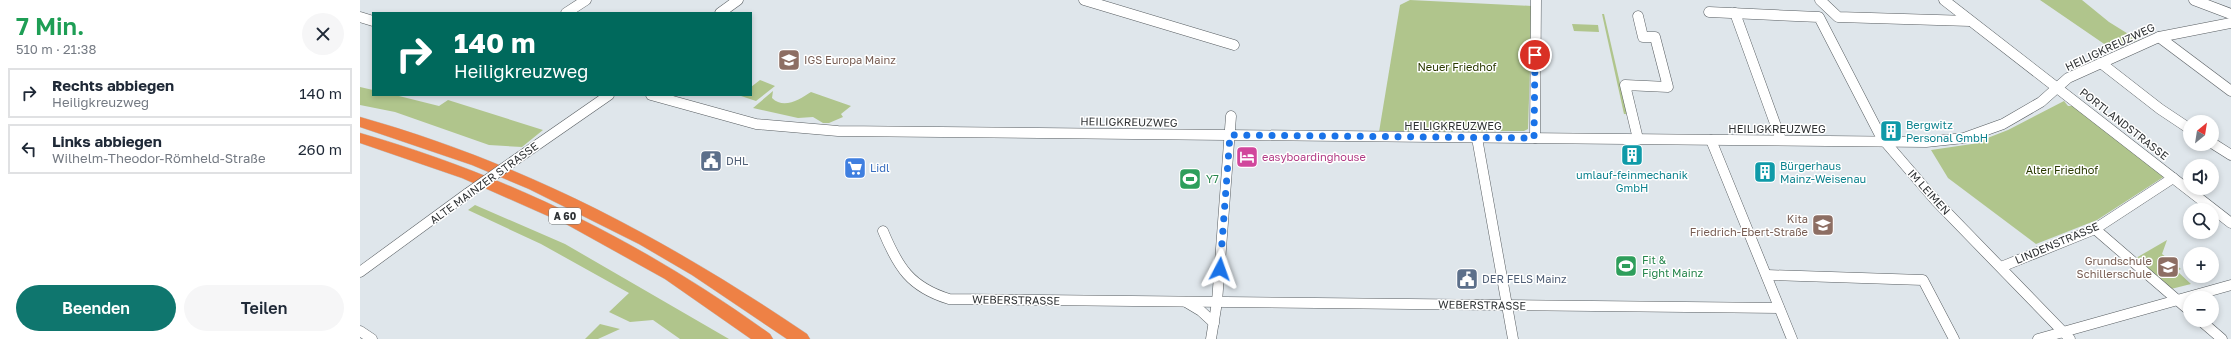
<!DOCTYPE html>
<html lang="de">
<meta charset="utf-8">
<style>
body{margin:0;font-family:"Golos Text",sans-serif;background:#f6f6f7;color:#1f2937;height:100vh;display:flex;flex-direction:column;font-size:15px;white-space:nowrap}
*{box-sizing:border-box;margin:0}
p{font-size:13px;color:#747a83}
.icon{flex:none;width:22px;height:22px;fill:none;stroke:currentColor;stroke-width:2;stroke-linecap:round;stroke-linejoin:round}
.map{position:relative;flex:1;overflow:hidden}
.drawer{display:flex;flex-direction:column;background:#fff;width:360px}
.drawer>*{flex:none}
.top-card{position:absolute;left:12px;top:12px;width:380px;height:84px;border-radius:0px;box-shadow:0 2px 6px #0003;background:#00695c;color:#fff;overflow:hidden}
.needle{width:26px;rotate:30deg}
.buttons{position:absolute;left:1823px;top:115px;display:grid;gap:8px}
.buttons a{display:grid;place-items:center;width:36px;height:36px;border-radius:50%;background:#fff;box-shadow:0 2px 6px #0003;font-size:20px}
.pin{position:absolute;display:grid;place-items:center;width:34px;height:34px;color:#fff;margin:-17px;border:2px solid #fff;border-radius:50%;box-shadow:0 1px 4px #0007}
.me{position:absolute;width:44px;margin:-22px;rotate:4deg;stroke-linejoin:round;filter:drop-shadow(0 0 3px #0008)}
.turn{display:flex;align-items:center;gap:14px;height:84px;padding:0 16px;font-size:18px}
.turn .icon{width:52px;height:52px;stroke-width:2.5}
.turn b{display:block;font-size:28px;line-height:34px}
.round{display:grid;place-items:center;flex:none;width:42px;height:42px;border-radius:21px;background:#f6f6f7}
.head{display:flex;align-items:center;justify-content:space-between;height:68px;padding:0 16px}
h1{font-size:24px;font-weight:600;line-height:30px;color:#1e9e55}
.primary-button{display:flex;gap:8px;margin-top:auto;padding:8px 16px}
.primary-button a{flex:1;height:46px;border-radius:24px;background:#0f766e;color:#fff;font-size:16px;font-weight:600;line-height:46px;text-align:center}
.primary-button a+a{background:#f6f6f7;color:#1f2937}
ul{padding:0;list-style:none}
li{display:flex;align-items:center;gap:12px;height:50px;margin:0 8px 6px;padding:0 8px;border:2px solid #e0e1e3;border-radius:0px}
li div{flex:1}
li b{display:block;font-size:15px}
li em{font-style:normal}
main{display:flex;flex:1;min-height:0}
.map>svg:first-child{display:block}
.green{fill:#b0c58c}
.lines{fill:none;stroke-linecap:round;stroke-linejoin:round}
.minor-casing{stroke:#575d61;stroke-width:11}
.highway-casing{stroke:#c1c2c2;stroke-width:1}
.minor{stroke:#fff;stroke-width:10}
.highway{fill:#ee8145;fill-rule:evenodd}
.minor-bridge-casing{stroke:#575d61;stroke-width:11;stroke-linecap:butt}
.minor-bridge{stroke:#fff;stroke-width:10}
.route{stroke:#1a73e8;stroke-width:7;stroke-dasharray:0 12.6}
.labels{text-anchor:middle;stroke-width:3;stroke-linejoin:round;paint-order:stroke}
.shield{fill:#fff;stroke:#6d7071;stroke-width:1}
.shield-label{font-size:10px;font-weight:bold;fill:#2f3234}
.street-label{font-size:11px;fill:#2f3234;stroke:#fff}
.education-label{font-size:11px;fill:#785e54;stroke:#fff;text-anchor:end}
.park-label{font-size:11px;fill:#2a3a00;stroke:#fff}
.culture-label{font-size:11px;fill:#0d838f;stroke:#fff;text-anchor:start}
.hotel-label{font-size:11px;fill:#b23c85;stroke:#fff;text-anchor:start}
.service-label{font-size:11px;fill:#4e5e75;stroke:#fff;text-anchor:start}
.shop-label{font-size:11px;fill:#366cbe;stroke:#fff;text-anchor:start}
.leisure-label{font-size:11px;fill:#27864d;stroke:#fff;text-anchor:start}
</style>
<main>
<section class="drawer">
<div class="head"><div><h1>7 Min.</h1><p>510 m · 21:38</p></div><a class="round"><svg class="icon" aria-label="close" viewBox="0 0 24 24"><path d="M6 6l12 12M18 6L6 18"/></svg></a></div>
<ul>
<li><svg class="icon" aria-label="right" viewBox="0 0 24 24"><path d="M7 20v-9h11M14 6l5 5-5 5"/></svg><div><b>Rechts abbiegen</b><p>Heiligkreuzweg</p></div><em>140 m</em></li>
<li><svg class="icon" aria-label="left" viewBox="0 0 24 24"><path d="M17 20v-9H6M10 6l-5 5 5 5"/></svg><div><b>Links abbiegen</b><p>Wilhelm-Theodor-Römheld-Straße</p></div><em>260 m</em></li>
</ul>
<div class="primary-button"><a>Beenden</a><a>Teilen</a></div>
</section>
<div class="map">
<svg width="1871" height="339" viewBox="0 0 1871 339">
<rect width="100%" height="100%" fill="#dfe6eb"/>
<g class="green">
<path d="M1050 0 1172 6 1168 129 1164 131 1019 132 1040 5Z"/>
<path d="M1680 0H1722L1749 22 1778 40 1753 50Z"/>
<path d="M1242 14H1244L1267 114H1264Z"/>
<path d="M1212 24 1238 25 1239 32 1214 31Z"/>
<path d="M400 80 415 86 396 101 381 96 391 95V87Z"/>
<path d="M0 87 13 90V95H35L79 106 88 100 183 130 162 147 129 145 35 112 0 105Z"/>
<path d="M413 91 412 98C424 110 440 99 451 92L491 106 481 114 483 117 469 123H463L453 117 438 118 393 108Z"/>
<path d="M1704 101 1708 106H1718L1805 176 1737 220 1676 244 1588 178 1571 150 1612 144 1648 130Z"/>
<path d="M115 205 205 244 369 339H320L293 320 270 322 249 312 269 293 181 244 108 210Z"/>
<path d="M1807 240 1802 254 1821 269 1817 271 1831 284 1811 289 1776 258Z"/>
<path d="M240 324 260 329 238 339H225Z"/>
</g>
<g class="lines">
<g class="minor-casing">
<g id="minor">
<path d="M724 0 874 45"/>
<path d="M1460 0 1478 17 1610 21"/>
<path d="M1584 0 1871 223"/>
<path d="M1834 0 1871 14"/>
<path d="M1349 12 1459 17 1521 137 1576 201 1710 339"/>
<path d="M206 13 226 0"/>
<path d="M360 13 378 0"/>
<path d="M1375 13 1421 140"/>
<path d="M1278 16 1283 37H1295L1308 87 1265 85 1278 139"/>
<path d="M0 17 13 21"/>
<path d="M1799 37 1871 91"/>
<path d="M1741 63 1800 109 1830 129"/>
<path d="M291 95 396 124 478 131 1566 142 1604 138 1643 124 1681 102 1708 78 1799 37 1871 23"/>
<path d="M1117 138 1153 339"/>
<path d="M1175 138 1176 0"/>
<path d="M1351 140 1432 339"/>
<path d="M1852 143 1871 155"/>
<path d="M161 156 249 95"/>
<path d="M1735 229 1830 311"/>
<path d="M523 231C538 267 550 287 589 299L1419 308"/>
<path d="M1641 267 1735 229 1813 178"/>
<path d="M0 272 108 193"/>
<path d="M1407 275 1563 280 1594 339"/>
<path d="M826 302 841 311 854 323"/>
<path d="M1840 320 1862 339"/>
<path d="M0 331 12 339"/>
<path d="M851 339 857 302 871 116"/>
<path d="M1678 339 1871 285"/>
</g>
</g>
<g class="highway-casing">
<g id="highway">
<path d="M0 117C166 164 305 238 447 334L450 339H427L332 275 279 244 169 189 112 165 0 127Z"/>
<path d="M0 133C150 176 284 243 410 334L413 339H391L305 279 206 224 102 178 0 143Z"/>
</g>
</g>
<use href="#minor" class="minor"/>
<use href="#highway" class="highway"/>
<g class="minor-bridge-casing">
<path id="minor-bridge" d="M108 193 161 156"/>
</g>
<use href="#minor-bridge" class="minor-bridge"/>
</g>
<g class="lines">
<path class="route" d="M860 269 870 135 1174 138 1175 55"/>
</g>
<defs>
<g id="school-square" transform="scale(1.15)"><rect x="-9" y="-9" width="18" height="18" rx="4" fill="#8d6e63" stroke="#fff"/><path d="M0-5L7-2L0 1L-7-2ZM-4 1L0 2.5L4 1V4Q0 6-4 4Z" fill="#fff"/></g>
<g id="building-square" transform="scale(1.15)"><rect x="-9" y="-9" width="18" height="18" rx="4" fill="#0f9aa8" stroke="#fff"/><path d="M-4-6H4V6H1V3H-1V6H-4ZM-2.5-4.3h1.7v1.8h-1.7ZM.8-4.3h1.7v1.8H.8ZM-2.5-1h1.7V.8h-1.7ZM.8-1h1.7V.8H.8Z" fill="#fff"/></g>
<g id="hotel-square" transform="scale(1.15)"><rect x="-9" y="-9" width="18" height="18" rx="4" fill="#d1479c" stroke="#fff"/><path d="M-6-4.5h1.5V1H6V5H4.5V3h-9V5H-6ZM-4 0a1.8 1.8 0 1 1 3.6 0ZM.5 0V-2.5h3Q6-2.5 6 0Z" fill="#fff"/></g>
<g id="civic-square" transform="scale(1.15)"><rect x="-9" y="-9" width="18" height="18" rx="4" fill="#5c6f8a" stroke="#fff"/><path d="M-.6-6.5H3V-4.5H.6V-3L4-1V1h2V6H-6V1h2V-1L-.6-3ZM-1.2 2.5V6h2.4V2.5Z" fill="#fff"/></g>
<g id="supermarket-square" transform="scale(1.15)"><rect x="-9" y="-9" width="18" height="18" rx="4" fill="#3f7fe0" stroke="#fff"/><path d="M-6-5.5h2.5l.6 2H6L4.5 2H-2.5L-4.4-4H-6ZM-1.5 3.2a1.3 1.3 0 1 0 .1 0ZM3 3.2a1.3 1.3 0 1 0 .1 0Z" fill="#fff"/></g>
<g id="stadium-square" transform="scale(1.15)"><rect x="-9" y="-9" width="18" height="18" rx="4" fill="#2e9e5b" stroke="#fff"/><path d="M0-5a6.5 5 0 1 0 0 10a6.5 5 0 1 0 0-10ZM-3.5-1.8h7v3.6h-7Z" fill="#fff"/></g>
</defs>
<g fill-rule="evenodd">
<use href="#school-square" x="429" y="60"/>
<use href="#building-square" x="1531" y="131"/>
<use href="#building-square" x="1272" y="155"/>
<use href="#hotel-square" x="887" y="157"/>
<use href="#civic-square" x="351" y="161"/>
<use href="#supermarket-square" x="495" y="168"/>
<use href="#building-square" x="1405" y="172"/>
<use href="#stadium-square" x="830" y="179"/>
<use href="#school-square" x="1463" y="225"/>
<use href="#stadium-square" x="1266" y="266"/>
<use href="#school-square" x="1808" y="267"/>
<use href="#civic-square" x="1107" y="279"/>
</g>
<g class="labels">
<rect class="shield" x="189" y="208" width="32" height="16" rx="3"/>
<g class="shield-label">
<text x="205" y="220">A 60</text>
</g>
<g class="street-label">
<text transform="translate(1750 47) rotate(-25)" y="4">HEILIGKREUZWEG</text>
<text transform="translate(769 122) rotate(1)" y="4">HEILIGKREUZWEG</text>
<text transform="translate(1764 124) rotate(38)" y="4">PORTLANDSTRASSE</text>
<text x="1093" y="130">HEILIGKREUZWEG</text>
<text x="1417" y="133">HEILIGKREUZWEG</text>
<text transform="translate(124 183) rotate(-36)" y="4">ALTE MAINZER STRASSE</text>
<text transform="translate(1569 192) rotate(48)" y="4">IM LEIMEN</text>
<text transform="translate(1697 243) rotate(-23)" y="4">LINDENSTRASSE</text>
<text transform="translate(656 300) rotate(1)" y="4">WEBERSTRASSE</text>
<text transform="translate(1122 305) rotate(1)" y="4">WEBERSTRASSE</text>
</g>
<g class="education-label">
<text x="444" y="64" text-anchor="start">IGS Europa Mainz</text>
<text x="1448" y="223">Kita<tspan x="1448" dy="13">Friedrich-Ebert-Straße</tspan></text>
<text x="1792" y="265">Grundschule<tspan x="1792" dy="13">Schillerschule</tspan></text>
</g>
<g class="park-label">
<text x="1097" y="71">Neuer Friedhof</text>
<text x="1702" y="174">Alter Friedhof</text>
</g>
<g class="culture-label">
<text x="1546" y="129">Bergwitz<tspan x="1546" dy="13">Personal GmbH</tspan></text>
<text x="1420" y="170">Bürgerhaus<tspan x="1420" dy="13">Mainz-Weisenau</tspan></text>
<text x="1272" y="179" text-anchor="middle">umlauf-feinmechanik<tspan x="1272" dy="13">GmbH</tspan></text>
</g>
<g class="hotel-label">
<text x="902" y="161">easyboardinghouse</text>
</g>
<g class="service-label">
<text x="366" y="165">DHL</text>
<text x="1122" y="283">DER FELS Mainz</text>
</g>
<g class="shop-label">
<text x="510" y="172">Lidl</text>
</g>
<g class="leisure-label">
<text x="846" y="183">Y7</text>
<text x="1282" y="264">Fit &amp;<tspan x="1282" dy="13">Fight Mainz</tspan></text>
</g>
</g>
</svg>
<div class="buttons">
<a><svg class="needle" viewBox="-14 -14 28 28"><path d="M0-13l5 13h-10z" fill="#e53935"/><path d="M0 13l5-13h-10z" fill="#747a83"/></svg></a>
<a><svg class="icon" aria-label="sound" viewBox="0 0 24 24"><path d="M4 9h4l5-4v14l-5-4H4zM17 9q2 3 0 6"/></svg></a>
<a><svg class="icon" aria-label="search" viewBox="0 0 24 24"><circle cx="10" cy="10" r="6"/><path d="M15 15l6 6"/></svg></a>
<a>+</a>
<a>−</a>
</div>
<div class="pin" style="left:1175px;top:55px;background:#d93025"><svg class="icon" aria-label="arrive" viewBox="0 0 24 24"><path d="M6 21V4h12l-3 4 3 4H6"/></svg></div>
<svg class="me" style="left:860px;top:269px" viewBox="-20 -20 40 40"><path d="M0-17L14 15 0 8-14 15z" fill="#1a73e8" stroke="#fff" stroke-width="4"/></svg>
<div class="top-card">
<div class="turn"><svg class="icon" aria-label="right" viewBox="0 0 24 24"><path d="M7 20v-9h11M14 6l5 5-5 5"/></svg><div><b>140 m</b>Heiligkreuzweg</div></div>
</div>
</div>
</main>
